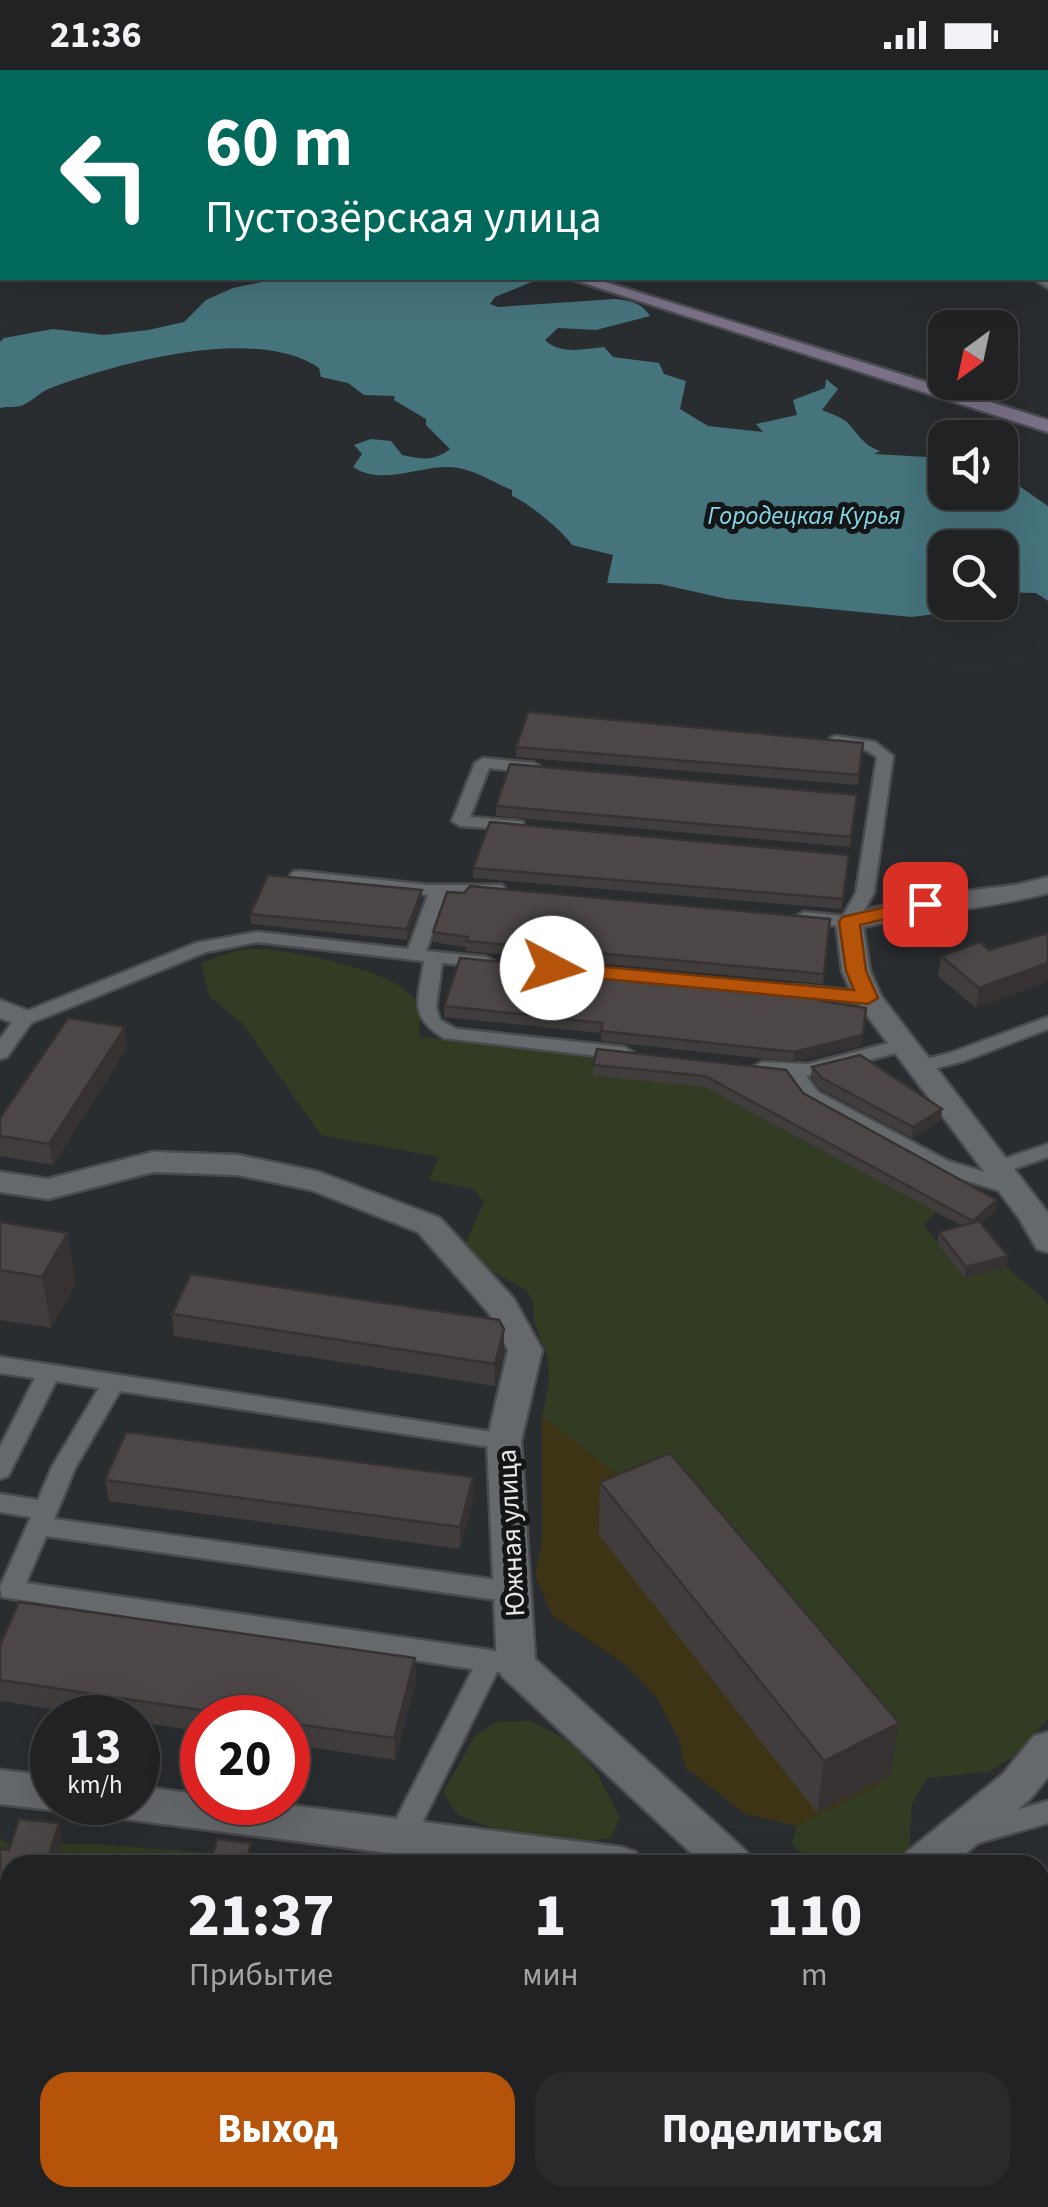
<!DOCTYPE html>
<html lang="ru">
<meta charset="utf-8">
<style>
body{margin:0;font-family:"Source Sans 3",sans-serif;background:#282a2c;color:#f1f3f6;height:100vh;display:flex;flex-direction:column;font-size:38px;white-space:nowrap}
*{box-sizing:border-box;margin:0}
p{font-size:32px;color:#a2a4a6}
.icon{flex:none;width:55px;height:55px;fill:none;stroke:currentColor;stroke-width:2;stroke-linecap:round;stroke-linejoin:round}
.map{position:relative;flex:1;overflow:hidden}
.sheet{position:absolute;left:0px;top:1785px;width:1050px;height:352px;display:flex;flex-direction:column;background:#202224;border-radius:30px 30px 0 0;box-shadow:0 10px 40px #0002,0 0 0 2px #3d3f41}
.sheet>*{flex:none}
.guide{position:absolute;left:0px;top:0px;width:1050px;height:210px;box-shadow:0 10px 40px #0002,0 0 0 2px #3d3f41;background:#00695c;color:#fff;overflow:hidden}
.needle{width:65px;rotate:213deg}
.controls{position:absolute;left:928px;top:240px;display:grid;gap:20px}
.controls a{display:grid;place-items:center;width:90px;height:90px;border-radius:20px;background:#202224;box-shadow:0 10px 40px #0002,0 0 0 2px #3d3f41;font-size:50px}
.speed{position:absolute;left:30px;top:1625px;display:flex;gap:20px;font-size:50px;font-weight:700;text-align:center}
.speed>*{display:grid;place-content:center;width:130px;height:130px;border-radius:50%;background:#202224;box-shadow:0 10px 40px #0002,0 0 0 2px #3d3f41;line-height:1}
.speed small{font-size:25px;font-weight:400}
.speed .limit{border:15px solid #d22;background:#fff;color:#111}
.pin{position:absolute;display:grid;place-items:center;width:85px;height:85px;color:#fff;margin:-42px;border-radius:20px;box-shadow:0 5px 15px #0006}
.me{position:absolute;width:110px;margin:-55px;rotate:95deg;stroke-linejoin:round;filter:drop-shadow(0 0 8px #0008)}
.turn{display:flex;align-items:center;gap:35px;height:210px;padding:0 40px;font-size:45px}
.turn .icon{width:130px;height:130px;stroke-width:2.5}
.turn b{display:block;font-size:70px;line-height:85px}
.eta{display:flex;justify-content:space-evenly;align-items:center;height:170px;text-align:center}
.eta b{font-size:60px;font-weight:800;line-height:70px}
.button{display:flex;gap:20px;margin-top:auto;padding:20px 40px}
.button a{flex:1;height:115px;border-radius:30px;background:#b45309;color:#fff;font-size:40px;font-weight:800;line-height:115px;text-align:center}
.button a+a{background:#282a2c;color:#f1f3f6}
.status{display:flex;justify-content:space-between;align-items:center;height:70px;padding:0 50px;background:#202224;direction:ltr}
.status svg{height:28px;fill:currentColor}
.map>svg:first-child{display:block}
.green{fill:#313c22}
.sand{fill:#3c3414}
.water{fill:#46747c}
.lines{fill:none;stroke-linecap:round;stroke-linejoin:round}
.service-casing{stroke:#494b4e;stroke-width:5}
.minor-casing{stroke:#494b4e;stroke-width:5}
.secondary-casing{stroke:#494b4e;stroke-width:5}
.path{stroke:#7f8284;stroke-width:4;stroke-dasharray:1 4;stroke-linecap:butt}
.service{fill:#66696c;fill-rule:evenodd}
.minor{fill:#66696c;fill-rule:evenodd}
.secondary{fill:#7a7188;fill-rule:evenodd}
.wall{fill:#413d3c}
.shaded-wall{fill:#353231}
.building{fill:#4c4746;stroke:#353231;stroke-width:2.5}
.route{fill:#b45309;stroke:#753606;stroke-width:2.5}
.labels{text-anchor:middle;stroke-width:10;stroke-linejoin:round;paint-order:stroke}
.far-water-label{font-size:25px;font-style:italic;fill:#87d8e6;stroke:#141517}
.street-label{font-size:28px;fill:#e4e6e8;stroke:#141517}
</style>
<div class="status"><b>21:36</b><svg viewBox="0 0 49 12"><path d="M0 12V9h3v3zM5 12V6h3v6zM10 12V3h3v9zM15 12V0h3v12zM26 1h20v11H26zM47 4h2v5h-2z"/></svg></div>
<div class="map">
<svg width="1048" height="2137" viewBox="0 0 1048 2137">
<rect width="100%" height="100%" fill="#2a2d30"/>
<g class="green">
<path d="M266 879C300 883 395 900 414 929 423 941 418 953 420 967L597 986 704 1017 936 1142 924 1155 965 1208 1006 1197 1045 1230 1048 1237V1649L1013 1687 987 1702 927 1708 912 1734 909 1784 893 1795H814L792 1774 797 1756 880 1713 651 1431 542 1346 549 1313 548 1289 534 1251 533 1232 527 1221 481 1195 465 1175 484 1132 474 1119 429 1110 439 1087 321 1065 242 953 209 926 201 893 238 880Z"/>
<path d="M530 1651C591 1679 590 1692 620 1747L611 1768 581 1772H528L458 1745 443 1722 476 1665 496 1652Z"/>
<path d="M0 1770C34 1778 72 1772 107 1775 212 1783 316 1792 421 1795H10V2128H719L717 2137H0Z"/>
</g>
<path class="sand" d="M542 1346 651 1431 880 1714 797 1756 745 1744 686 1698 678 1668 656 1626 626 1595 552 1545 535 1504 542 1473Z"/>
<path class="water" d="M281 208H532L534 211 495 227 490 234 498 237 615 229C630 231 641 232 650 246L596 260 558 258 545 270C559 285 585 279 604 277L613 287 659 293 664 304 686 311 680 339 708 356 763 362 756 354 797 345 793 330 825 318 826 309 838 319 822 340C829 343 841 347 847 352 858 364 863 375 880 381L874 384 928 387 945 382V422H1000V415L1019 416 1048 436V531L1036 523 1000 522V478H945V532L978 533 966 540 912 547 727 529 660 514 607 513 613 485 572 475C564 462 526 431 512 426V420C490 411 470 396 445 397 415 398 380 415 353 397L362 384 354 375 371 369 391 371 402 385C421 389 434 392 450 379L426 355V349L394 330 395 326 364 325 348 313 321 307 319 298C256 254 114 294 48 319 39 323 31 332 23 335 17 338 7 336 0 338V272L4 268 53 259 104 265 148 260 184 252 206 230 233 218Z"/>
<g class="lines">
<g class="service-casing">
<g id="service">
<path d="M1032 208 1048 210V218Z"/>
<path d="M836 666 875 672 893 686 874 823 855 856 849 857 804 852 795 847 804 842 843 846 856 823 877 687 864 679 830 674V668Z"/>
<path d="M483 688 534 693 542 698 534 703 489 698 470 747 517 751 523 752V760L460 756 452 751 475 693Z"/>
<path d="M299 801 428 815H502L505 819 502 823 496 824 446 825 426 881 486 887 495 892 486 897 442 893 436 937 440 950 456 959 624 977 634 983 624 989 444 968C407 946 419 929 424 891L257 872 206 882 31 953 7 987 0 989V969L17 945 196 873 257 862 408 879 428 825 293 810 290 806 293 802Z"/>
<path d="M794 915 868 922 877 928 868 934 787 925 785 921Z"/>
<path d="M1048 947V959L964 991 921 1002 911 996 914 992 950 983Z"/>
<path d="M905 969 912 971 915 975 912 979 806 1006 818 1022 948 1091 1021 1113 1024 1118 1021 1123 1014 1125 934 1101 804 1030 785 1005 762 1004 752 998 762 992 808 994Z"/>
<path d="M1048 1074V1087L999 1104 989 1098 992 1093Z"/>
<path d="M0 1287 512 1365 516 1371 512 1377 504 1379 120 1321 75 1398 54 1449 512 1512 521 1515 524 1522 521 1529 512 1532 46 1466 26 1513 490 1580 525 1588 529 1595 525 1602 516 1605 497 1602 411 1775 401 1779 391 1775 387 1767 473 1599 2 1527 0 1517 31 1447 0 1442V1424L38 1430 52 1397 99 1318 56 1311 8 1406 0 1409V1377L35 1308 0 1303Z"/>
<path d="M1048 1731V1753L971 1775 961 1771 957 1763 961 1755Z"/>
</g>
</g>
<g class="minor-casing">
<g id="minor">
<path d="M414 0H428L430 2H416Z"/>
<path d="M1048 807V823C987 839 924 842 863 857L870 901 881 926 1048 1143V1182L1037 1179 1019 1148 854 928 842 901 836 852 840 846 925 826 1016 815Z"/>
<path d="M0 930 34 943 38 949 24 957 0 948Z"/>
<path d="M153 1082 238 1085 319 1102 440 1148 514 1229 542 1280 521 1371 535 1589 747 1782 753 1795H704L502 1606 497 1595 487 1371 508 1280 489 1243 418 1162 311 1120 238 1105 153 1102 48 1129 0 1122V1102L48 1109Z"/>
<path d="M1048 1662V1707L1031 1728 952 1795H901L907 1782 1003 1704 1034 1666Z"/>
<path d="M0 1700 52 1706V1732L66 1735 52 1740 0 1734Z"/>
<path d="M138 1716 202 1725V1732H265L621 1777 636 1782 642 1795H482L125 1749 111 1744 105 1732H138Z"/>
<path d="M758 2128H804L803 2137H757Z"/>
</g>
</g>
<g class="secondary-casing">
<g id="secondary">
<path d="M39 0H56L58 2H41Z"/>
<path d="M568 208H592L1048 350V362Z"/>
</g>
</g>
<g class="path">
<path d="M672 0 680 2"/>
<path d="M1002 0 1006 2"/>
</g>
<use href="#service" class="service"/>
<use href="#minor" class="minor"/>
<use href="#secondary" class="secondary"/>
</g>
<g class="wall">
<path d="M863 673 858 715 516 687V677Z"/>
<path d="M857 725 850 777 496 746V736Z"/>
<path d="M849 785 842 839 473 808V798Z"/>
<path d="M422 830 407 870 251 854 250 844Z"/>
<path d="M830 849 823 914 466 881V877L433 872V862Z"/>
<path d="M989 880 976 938 938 906 941 886Z"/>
<path d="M821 931 861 976 793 992 601 971V963L444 947V936Z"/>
<path d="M127 978 53 1095 0 1086V1048Z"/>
<path d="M597 979 803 1023 996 1141 981 1153 1006 1197 965 1208 937 1173 939 1162 962 1156 704 1017 593 1006V995Z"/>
<path d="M812 997 941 1050 912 1068 820 1019 811 1007Z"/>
<path d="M0 1152 76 1214 51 1258 0 1250Z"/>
<path d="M172 1244 504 1259V1280L495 1316 174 1266Z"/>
<path d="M105 1410 473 1429 460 1479 109 1431Z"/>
<path d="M600 1412 891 1705 817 1743 599 1465Z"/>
<path d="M0 1575 415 1588 416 1610 395 1690 288 1674V1648H202V1662L138 1652V1648H108L0 1631Z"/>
<path d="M63 1771 58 1789 10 1795V1844L0 1843V1779L9 1780Z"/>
</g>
<g class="shaded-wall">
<path d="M422 820V830L407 870V859Z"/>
<path d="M1048 893V912L976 938 979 918Z"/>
<path d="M125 957 127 978 53 1095 49 1074Z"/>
<path d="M863 965 861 976 793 992 794 982Z"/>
<path d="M942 1039 941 1050 912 1068 913 1057Z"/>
<path d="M997 1130 996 1141 971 1161 973 1151Z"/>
<path d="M68 1163 76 1214 51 1258 42 1207Z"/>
<path d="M1008 1186 1006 1197 965 1208 966 1197Z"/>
<path d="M504 1259V1280L495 1316V1294Z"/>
<path d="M473 1407V1429L460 1479V1457Z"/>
<path d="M415 1588 416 1610 395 1690 394 1668Z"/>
<path d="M899 1653 891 1705 817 1743 824 1691Z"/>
<path d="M59 1753 63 1771 56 1795 48 1788Z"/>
<path d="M251 1773 252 1795H245Z"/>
<path d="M247 2128H256L253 2137H244Z"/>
</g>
<g class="building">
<path d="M528 642 863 673 859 705 516 677Z"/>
<path d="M510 694 857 725 851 767 496 736Z"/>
<path d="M490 752 849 785 843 829 473 798Z"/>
<path d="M268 805 422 820 407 859 250 844Z"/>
<path d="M470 816 830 849 824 904 466 871 468 867 433 862 447 822 464 823Z"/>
<path d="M1048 863V893L979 918 941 886 980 872 989 880Z"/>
<path d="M460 888 822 923 821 931 866 938 863 965 794 982 601 961 603 953 444 936Z"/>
<path d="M68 948 125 957 49 1074 0 1066V1048Z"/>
<path d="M597 979 786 1000 803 1023 997 1130 973 1151 705 1006 593 995Z"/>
<path d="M860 985 942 1039 913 1057 822 1008 812 997Z"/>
<path d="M979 1151 1008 1186 966 1197 939 1162Z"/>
<path d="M0 1152 68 1163 42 1207 0 1200Z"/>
<path d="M191 1204 499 1250 504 1259 495 1294 172 1244Z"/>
<path d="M126 1362 473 1407 460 1457 105 1410Z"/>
<path d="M670 1383 899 1653 824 1691 600 1412Z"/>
<path d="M19 1532 415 1588 394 1668 288 1653V1648H253L0 1610V1575Z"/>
<path d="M19 1749 59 1753 48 1788 110 1795H10V1826L0 1825V1779L9 1780Z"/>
<path d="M217 1769 251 1773 245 1795H210Z"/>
<path d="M458 1785 499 1791 498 1795H456Z"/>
<path d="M96 2128H247L244 2137H93Z"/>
<path d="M540 2128H613L612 2137H538Z"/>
</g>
<path class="route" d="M925 828 932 830V838L860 855 866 901 878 928 868 934 552 904 542 898 552 892 854 920 846 901 839 852 842 847Z"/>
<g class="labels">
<g class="far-water-label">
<text x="804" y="454">Городецкая Курья</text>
</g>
<g class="street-label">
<text transform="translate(510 1463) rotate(-93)" y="10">Южная улица</text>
</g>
</g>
</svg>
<div class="controls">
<a><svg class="needle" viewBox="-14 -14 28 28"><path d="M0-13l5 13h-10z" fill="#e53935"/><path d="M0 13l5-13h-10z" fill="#a2a4a6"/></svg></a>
<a><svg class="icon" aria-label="sound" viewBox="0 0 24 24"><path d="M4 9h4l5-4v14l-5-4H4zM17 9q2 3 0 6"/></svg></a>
<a><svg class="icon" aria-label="search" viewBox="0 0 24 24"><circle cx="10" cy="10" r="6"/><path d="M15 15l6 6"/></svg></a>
</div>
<div class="speed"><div>13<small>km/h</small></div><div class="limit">20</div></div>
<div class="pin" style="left:925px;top:834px;background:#d93025"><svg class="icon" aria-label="arrive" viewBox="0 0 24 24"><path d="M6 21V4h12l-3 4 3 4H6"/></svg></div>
<svg class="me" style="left:552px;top:898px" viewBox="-20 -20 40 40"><circle r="19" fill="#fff"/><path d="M0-13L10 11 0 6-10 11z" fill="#b45309"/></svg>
<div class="guide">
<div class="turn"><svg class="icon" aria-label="left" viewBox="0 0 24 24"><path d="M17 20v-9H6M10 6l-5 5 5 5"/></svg><div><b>60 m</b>Пустозёрская улица</div></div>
</div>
<section class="sheet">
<div class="eta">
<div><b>21:37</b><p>Прибытие</p></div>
<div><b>1</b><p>мин</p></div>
<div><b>110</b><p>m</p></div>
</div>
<div class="button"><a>Выход</a><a>Поделиться</a></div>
</section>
</div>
